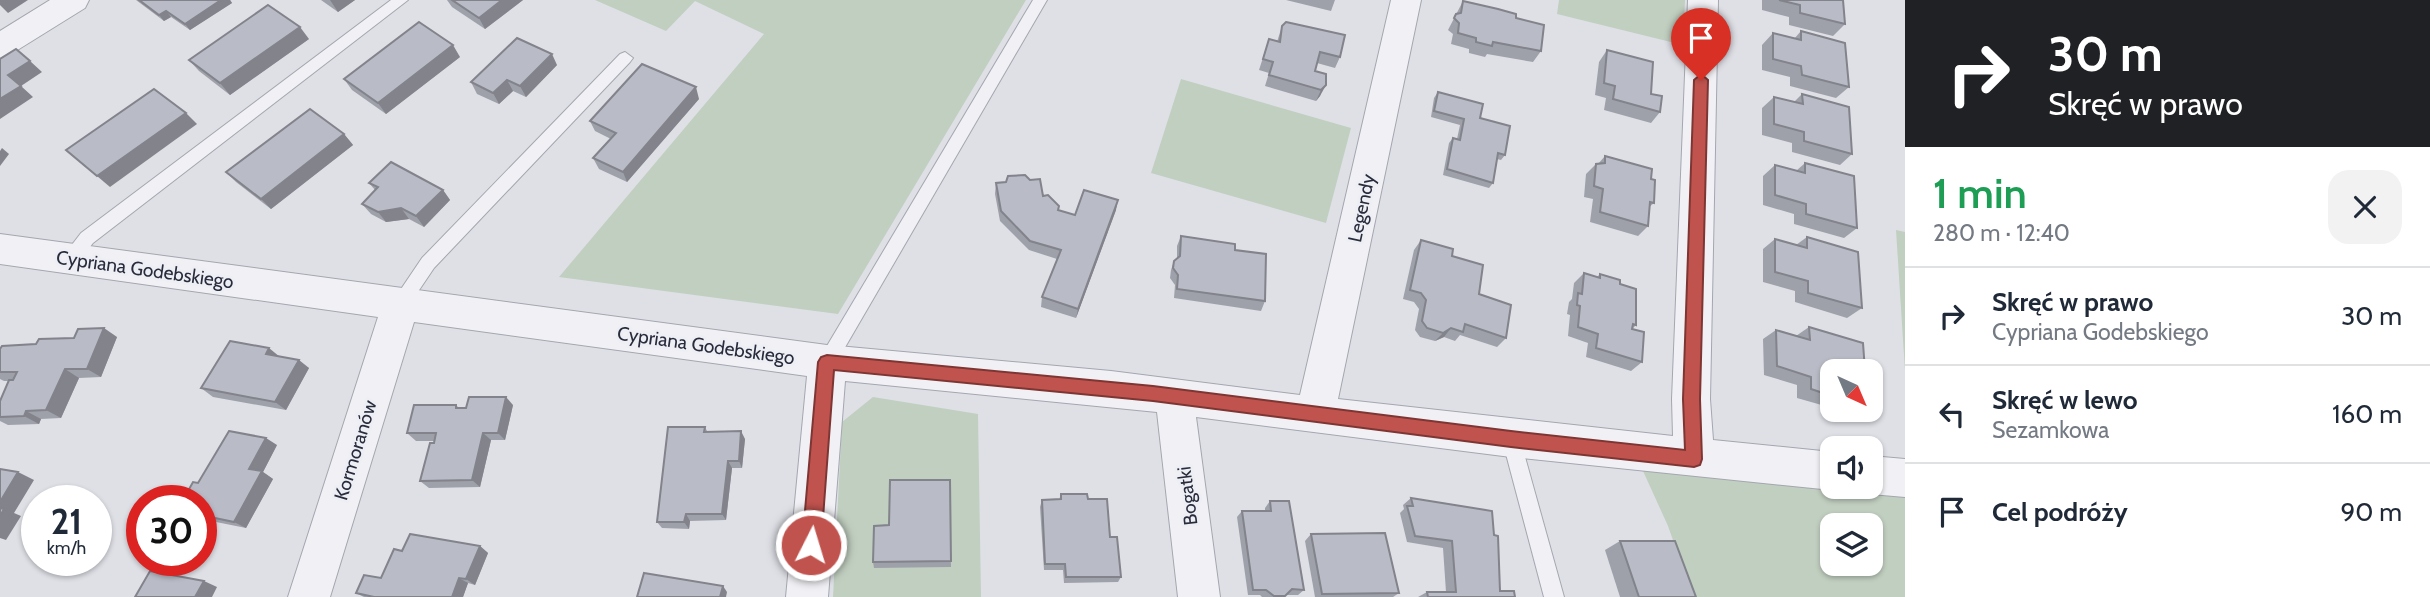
<!DOCTYPE html>
<html lang="pl">
<meta charset="utf-8">
<style>
body{margin:0;font-family:Cabin,sans-serif;background:#f2f2f3;color:#1f2937;height:100vh;display:flex;flex-direction:column;font-size:26px;white-space:nowrap}
*{box-sizing:border-box;margin:0}
p{font-size:23px;color:#747a83}
.icon{flex:none;width:38px;height:38px;fill:none;stroke:currentColor;stroke-width:2;stroke-linecap:round;stroke-linejoin:round}
.map{position:relative;flex:1;overflow:hidden}
.details{display:flex;flex-direction:column;background:#fff;width:525px}
.details>*{flex:none}
.top-card{background:#202124;color:#fff;overflow:hidden}
.needle{width:46px;rotate:136deg}
.buttons{position:absolute;left:1820px;top:359px;display:grid;gap:14px}
.buttons a{display:grid;place-items:center;width:63px;height:63px;border-radius:14px;background:#fff;box-shadow:0 2px 5px #0004;font-size:35px}
.speed{position:absolute;left:21px;top:485px;display:flex;gap:14px;font-size:35px;font-weight:700;text-align:center}
.speed>*{display:grid;place-content:center;width:91px;height:91px;border-radius:50%;background:#fff;box-shadow:0 2px 5px #0004;line-height:1}
.speed small{font-size:18px;font-weight:400}
.speed .limit{border:10px solid #d22;background:#fff;color:#111}
.pin{position:absolute;display:grid;place-items:center;width:60px;height:60px;color:#fff;margin:-72px -30px;border-radius:50% 50% 50% 0;rotate:-45deg;box-shadow:0 0 7px #0007}
.pin .icon{rotate:45deg}
.me{position:absolute;width:77px;margin:-38px;rotate:5deg;stroke-linejoin:round;filter:drop-shadow(0 0 5px #0008)}
.turn{display:flex;align-items:center;gap:24px;height:147px;padding:0 28px;font-size:32px}
.turn .icon{width:91px;height:91px;stroke-width:2.5}
.turn b{display:block;font-size:49px;line-height:60px}
.round{display:grid;place-items:center;flex:none;width:74px;height:74px;border-radius:21px;background:#f2f2f3}
.summary{display:flex;align-items:center;justify-content:space-between;height:119px;padding:0 28px}
h1{font-size:42px;font-weight:600;line-height:52px;color:#1e9e55}
ul{padding:0;list-style:none}
li{display:flex;align-items:center;gap:21px;height:98px;padding:0 28px;border-top:2px solid #e0e1e3}
li div{flex:1}
li b{display:block;font-size:26px}
li em{font-style:normal}
main{display:flex;flex:1;min-height:0}
.map>svg:first-child{display:block}
.green{fill:#c1cfc0;fill-rule:evenodd}
.lines{fill:none;stroke-linecap:round;stroke-linejoin:round}
.service-casing{stroke:#a4a6b0;stroke-width:2}
.minor-casing{stroke:#a4a6b0;stroke-width:2}
.service{fill:#f1f1f5;fill-rule:evenodd}
.minor{fill:#f1f1f5;fill-rule:evenodd}
.wall{fill:#9fa1aa}
.shaded-wall{fill:#82838b}
.building{fill:#b9bbc6;stroke:#82838b;stroke-width:2}
.route{fill:#c1534e;stroke:#7d3633;stroke-width:2}
.labels{text-anchor:middle;stroke-width:6;stroke-linejoin:round;paint-order:stroke}
.street-label{font-size:19px;fill:#292c3c;stroke:#eeeff4}
</style>
<main>
<div class="map">
<svg width="1905" height="597" viewBox="0 0 1905 597">
<rect width="100%" height="100%" fill="#dee0e6"/>
<g class="green">
<path d="M595 0H1026L838 314 559 277 764 34 695 1 666 31Z"/>
<path d="M1559 0H1685L1683 45 1557 14Z"/>
<path d="M1181 79 1351 128 1326 223 1151 173Z"/>
<path d="M1896 230 1905 232V371Z"/>
<path d="M873 397 978 414 981 597H833L842 422Z"/>
<path d="M1643 471 1905 494V597H1693L1668 526ZM1832 525H1871V564H1832Z"/>
</g>
<g class="lines">
<g class="service-casing">
<g id="service">
<path d="M391 0H408L93 243C85 253 78 269 64 264L61 259 81 233Z"/>
<path d="M1033 0H1047L833 368 827 370 821 368 818 362 821 356Z"/>
<path d="M625 52 633 58 630 62 434 268 407 308 401 311 395 308 392 303 395 298 422 258 620 54Z"/>
<path d="M1511 430 1518 433 1520 439 1564 597H1544L1502 439 1504 433Z"/>
</g>
</g>
<g class="minor-casing">
<g id="minor">
<path d="M50 0H89L85 8 11 54 0 58V31Z"/>
<path d="M1391 0H1421L1338 399 1673 436 1672 399 1688 0H1718L1710 399 1713 440 1832 452V486H1841L1832 490 1511 457 1196 417 1220 597H1178L1157 412 845 381 828 597H786L807 376 414 322 330 597H288L378 317 0 264V234L827 345 1111 371 1300 395Z"/>
<path d="M1871 456 1905 459V497L1871 494 1857 489 1856 486H1871Z"/>
</g>
</g>
<use href="#service" class="service"/>
<use href="#minor" class="minor"/>
</g>
<g class="wall">
<path d="M136 0H230L232 3 190 30 171 17 164 21Z"/>
<path d="M321 0H355L338 12Z"/>
<path d="M447 0H523L485 29 452 7Z"/>
<path d="M1286 0H1335L1331 11Z"/>
<path d="M1762 0H1843L1845 24 1833 36 1789 25V17L1762 10Z"/>
<path d="M1463 1 1516 18 1541 51 1533 62 1487 54 1485 57 1469 53V49L1451 44 1453 34 1448 30Z"/>
<path d="M1282 26 1340 57 1335 68 1317 63 1315 71 1326 74 1320 96 1316 101 1265 86 1269 73 1259 70 1269 39 1277 42Z"/>
<path d="M1801 31 1849 87 1836 98 1790 86V77L1762 70V45L1773 33 1794 39Z"/>
<path d="M309 39 230 95 199 71 189 60Z"/>
<path d="M1607 50 1651 94 1660 112 1651 123 1604 110 1606 98 1595 95 1599 62Z"/>
<path d="M460 57 386 114 352 90 344 79Z"/>
<path d="M557 65 526 97 513 91 499 104 477 94 471 82Z"/>
<path d="M1438 92 1480 118 1505 155 1501 160 1497 159 1493 183 1489 188 1443 175 1449 143 1453 138 1457 139 1460 125 1431 117 1434 98Z"/>
<path d="M1802 94 1852 154 1840 165 1792 152V143L1762 135V108L1774 97 1794 102Z"/>
<path d="M699 99 627 182 599 169 593 158 611 139 595 131 590 121Z"/>
<path d="M344 134 353 145 271 209 236 182 226 172Z"/>
<path d="M1605 156 1651 179 1654 203 1649 207 1648 226 1638 236 1590 222 1593 199 1584 197 1586 174 1596 164H1598Z"/>
<path d="M1805 163 1857 228 1844 238 1794 224V214L1763 205V176L1775 165 1796 171Z"/>
<path d="M369 183 443 190 450 200 424 227 409 219 386 222 371 214 362 204 375 190Z"/>
<path d="M996 183 1043 196 1059 206V210L1075 215 1116 210 1076 318 1041 307 1042 297 1057 259 1029 250 1000 221 995 194Z"/>
<path d="M1181 236 1235 250 1265 301 1261 311 1174 298 1175 285 1170 278 1171 270 1174 261 1177 258V246Z"/>
<path d="M1807 237 1862 308 1847 318 1795 302V291L1763 282V249L1775 239 1796 245Z"/>
<path d="M1421 240 1452 256 1479 294 1506 338 1497 347 1460 335 1455 341 1444 337 1435 341 1420 337 1415 330 1419 309 1414 302 1403 299 1414 250Z"/>
<path d="M1584 273 1597 277 1600 274 1620 284 1636 325 1633 328 1642 362 1631 371 1586 357 1588 343 1568 336 1570 315 1567 314 1569 302 1572 299 1574 283Z"/>
<path d="M1809 327 1832 371V408L1797 398V385L1764 375 1763 339 1776 330 1796 336Z"/>
<path d="M117 337 101 377 79 378 61 418 41 419 39 424 8 425 0 421V401L9 381H4L0 379V349Z"/>
<path d="M279 356 309 368 286 410 213 397 201 388Z"/>
<path d="M456 405 459 408 513 405 505 440H491L480 487 429 488 420 481 434 441H416L407 433Z"/>
<path d="M1836 410H1861L1852 415Z"/>
<path d="M705 427 707 431 745 439 742 468H732L726 520 690 521 689 529 662 528 657 522Z"/>
<path d="M277 445 263 472 273 479 246 528 201 519V500L198 483Z"/>
<path d="M950 480 951 567 874 568 873 562 889 525Z"/>
<path d="M1061 494 1088 499 1110 537 1121 577 1118 582 1064 583 1063 570H1044L1040 507 1042 500H1059Z"/>
<path d="M1411 498 1500 591 1515 597H1418L1427 592H1446L1443 548 1407 542 1400 513 1404 509 1403 505Z"/>
<path d="M1270 501 1304 590 1298 595H1286L1284 597H1262L1260 595H1248L1237 517 1242 511H1265V508Z"/>
<path d="M1311 534 1399 593 1393 597H1315L1305 541Z"/>
<path d="M1620 541 1696 597H1620L1605 550Z"/>
<path d="M480 546 488 553 475 585 468 583 463 597H364L356 593 381 578Z"/>
</g>
<g class="shaded-wall">
<path d="M0 0H28L8 13 0 5Z"/>
<path d="M221 0H230L232 3 190 30 185 24Z"/>
<path d="M330 0H355L338 12Z"/>
<path d="M502 0H523L485 29 479 18Z"/>
<path d="M166 11 171 17 164 21 159 15Z"/>
<path d="M300 27 309 39 230 95 220 83Z"/>
<path d="M453 45 460 57 386 114 378 103Z"/>
<path d="M552 54 557 65 526 97 520 86Z"/>
<path d="M30 61 42 72 21 86 33 97 0 119V99L8 75Z"/>
<path d="M507 80 513 91 499 104 493 93Z"/>
<path d="M1326 85 1320 96 1316 101 1321 90Z"/>
<path d="M696 87 699 99 627 182 623 172Z"/>
<path d="M186 113 197 124 110 187 97 176Z"/>
<path d="M344 134 353 145 271 209 261 199Z"/>
<path d="M2 148 9 154 0 166V151Z"/>
<path d="M443 190 450 200 424 227 416 216Z"/>
<path d="M1118 200 1116 210 1076 318 1078 309Z"/>
<path d="M401 208 409 219 386 222 378 212Z"/>
<path d="M104 328 117 337 101 377 87 369Z"/>
<path d="M1451 328 1444 337 1435 341 1443 333Z"/>
<path d="M269 348 280 357 266 354Z"/>
<path d="M299 360 309 368 286 410 275 402Z"/>
<path d="M65 369 79 378 61 418 46 410Z"/>
<path d="M506 397 513 405 505 440 498 433Z"/>
<path d="M26 411 41 419 39 424 24 416Z"/>
<path d="M741 431 745 439 742 468 739 461Z"/>
<path d="M483 433 491 440 480 487 472 480Z"/>
<path d="M266 438 277 445 263 472 273 479 246 528 234 522 249 469Z"/>
<path d="M728 461 732 468 726 520 722 514Z"/>
<path d="M18 472 34 480 14 513 21 516 6 540 0 538V502Z"/>
<path d="M686 514 690 521 689 529 684 522Z"/>
<path d="M480 546 488 553 475 585 466 579Z"/>
<path d="M459 578 468 583 463 597H452Z"/>
<path d="M204 581 217 587 212 597H195Z"/>
<path d="M723 586 727 592 726 597H720Z"/>
</g>
<g class="building">
<path d="M139 0H221L185 24 166 11 159 15Z"/>
<path d="M452 0H502L479 18Z"/>
<path d="M1779 0H1843L1845 24 1800 13V5Z"/>
<path d="M1463 1 1498 9 1516 14V18L1544 25 1541 51 1493 42 1492 46 1476 42V38L1458 33 1459 23 1454 18 1456 14 1461 13Z"/>
<path d="M268 5 300 27 220 83 189 60Z"/>
<path d="M419 22 453 45 378 103 344 79Z"/>
<path d="M1286 22 1345 35 1340 57 1320 52 1315 71 1326 74V85L1321 90 1269 75 1273 62 1263 59 1269 39 1280 42 1282 26Z"/>
<path d="M1801 31 1845 43 1849 87 1802 75 1801 66 1773 59V33L1801 40Z"/>
<path d="M517 38 552 54 520 86 507 80 493 93 471 82Z"/>
<path d="M16 49 30 61 8 75 21 86 0 99V59Z"/>
<path d="M1607 50 1653 62 1651 94 1662 96 1660 112 1613 99 1615 86 1604 83Z"/>
<path d="M642 64 696 87 623 172 593 158 616 133 590 121Z"/>
<path d="M154 89 186 113 97 176 66 150Z"/>
<path d="M1438 92 1483 104 1480 118 1510 126 1505 155 1498 153 1493 183 1447 169 1453 138 1460 140 1464 119 1434 111Z"/>
<path d="M1802 94 1849 107 1852 154 1804 141V132L1774 124V97L1803 104Z"/>
<path d="M310 109 344 134 261 199 226 172Z"/>
<path d="M1605 156 1652 169 1651 179 1655 180 1654 203 1650 202 1648 226 1600 212 1603 189 1594 186 1596 164 1605 163Z"/>
<path d="M391 162 443 190 416 216 401 208 378 212 362 204 378 187 369 183Z"/>
<path d="M1805 163 1854 176 1857 228 1806 214V204L1775 195V165L1805 173Z"/>
<path d="M1025 175 1030 180 1040 179 1043 196 1048 195 1059 206 1058 210 1075 215 1084 190 1118 200 1078 309 1042 297 1061 250 1030 241 1001 211 996 183 1006 182 1008 176Z"/>
<path d="M1181 236 1235 244V250L1266 254 1265 301 1177 289 1178 275 1173 268 1174 261 1180 256Z"/>
<path d="M1807 237 1858 252 1862 308 1808 293V281L1775 272V239L1807 248Z"/>
<path d="M1421 240 1453 249 1452 256 1483 265 1479 294 1511 305 1506 338 1465 324 1463 332 1451 328 1443 333 1427 328 1422 321 1426 300 1421 293 1410 290Z"/>
<path d="M1584 273 1600 278V274L1620 280V284L1636 289V325L1633 324 1632 329 1644 332 1642 362 1596 348 1598 334 1578 327 1580 306 1577 305 1578 293 1582 294Z"/>
<path d="M1809 327 1863 343 1865 371H1832V396L1811 389V377L1777 366 1776 330 1810 340Z"/>
<path d="M104 328 87 369H65L46 410 26 411 24 416 0 417V401L9 380H13L17 372H0V349L2 346 36 344 39 339 74 338 78 329Z"/>
<path d="M230 341 269 348 266 354 299 360 275 402 201 388Z"/>
<path d="M469 397H506L498 433H483L472 480 420 481 430 443H434L436 433H407L414 405H456V408H466Z"/>
<path d="M668 427H705L704 432 741 431 739 461H728L722 514H686L684 522H657Z"/>
<path d="M229 431 266 438 249 469 262 471 234 522 201 515V500H183L193 482 198 483Z"/>
<path d="M0 469 18 472 0 502Z"/>
<path d="M890 480H950L951 561 873 562 874 526 889 525Z"/>
<path d="M1061 494H1087L1088 499H1107L1110 537H1117L1121 577H1066L1065 564H1045L1042 500 1061 499Z"/>
<path d="M1411 498 1492 511 1494 535 1498 536 1500 591H1514L1515 597H1428L1427 592H1456L1452 541 1415 536 1407 506H1413Z"/>
<path d="M1270 501H1289L1304 590 1292 589 1285 596H1274L1266 590H1253L1242 511H1271Z"/>
<path d="M0 508 4 509 0 516Z"/>
<path d="M1385 533 1399 593 1322 594 1311 534Z"/>
<path d="M410 534 480 546 466 579 459 578 452 597H374L356 593 364 575 381 578 394 549 402 551Z"/>
<path d="M1620 541H1675L1696 597H1639Z"/>
<path d="M150 571 204 581 195 597H135Z"/>
<path d="M644 573 723 586 720 597H637Z"/>
</g>
<path class="route" d="M1701 74 1708 80 1700 399 1702 459 1700 465 1694 467 1511 447 1153 401 834 370 821 545 818 551 811 554 805 551 802 545 818 362 821 357 827 355 1153 386 1511 431 1685 450 1683 399 1694 80Z"/>
<g class="labels">
<g class="street-label">
<text transform="translate(1361 208) rotate(-78)" y="7">Legendy</text>
<text transform="translate(145 269) rotate(8)" y="7">Cypriana Godebskiego</text>
<text transform="translate(706 345) rotate(8)" y="7">Cypriana Godebskiego</text>
<text transform="translate(355 450) rotate(-73)" y="7">Kormoranów</text>
<text transform="translate(1187 496) rotate(-97)" y="7">Bogatki</text>
</g>
</g>
</svg>
<div class="buttons">
<a><svg class="needle" viewBox="-14 -14 28 28"><path d="M0-13l5 13h-10z" fill="#e53935"/><path d="M0 13l5-13h-10z" fill="#747a83"/></svg></a>
<a><svg class="icon" aria-label="sound" viewBox="0 0 24 24"><path d="M4 9h4l5-4v14l-5-4H4zM17 9q2 3 0 6"/></svg></a>
<a><svg class="icon" aria-label="layers" viewBox="0 0 24 24"><path d="M12 4l9 5-9 5-9-5zM3 14l9 5 9-5"/></svg></a>
</div>
<div class="speed"><div>21<small>km/h</small></div><div class="limit">30</div></div>
<div class="pin" style="left:1701px;top:80px;background:#d93025"><svg class="icon" aria-label="arrive" viewBox="0 0 24 24"><path d="M6 21V4h12l-3 4 3 4H6"/></svg></div>
<svg class="me" style="left:811px;top:545px" viewBox="-20 -20 40 40"><circle r="17" fill="#c1534e" stroke="#fff" stroke-width="3"/><path d="M0-11L8 9 0 5-8 9z" fill="#fff"/></svg>
</div>
<section class="details">
<div class="top-card">
<div class="turn"><svg class="icon" aria-label="right" viewBox="0 0 24 24"><path d="M7 20v-9h11M14 6l5 5-5 5"/></svg><div><b>30 m</b>Skręć w prawo</div></div>
</div>
<div class="summary"><div><h1>1 min</h1><p>280 m · 12:40</p></div><a class="round"><svg class="icon" aria-label="close" viewBox="0 0 24 24"><path d="M6 6l12 12M18 6L6 18"/></svg></a></div>
<ul>
<li><svg class="icon" aria-label="right" viewBox="0 0 24 24"><path d="M7 20v-9h11M14 6l5 5-5 5"/></svg><div><b>Skręć w prawo</b><p>Cypriana Godebskiego</p></div><em>30 m</em></li>
<li><svg class="icon" aria-label="left" viewBox="0 0 24 24"><path d="M17 20v-9H6M10 6l-5 5 5 5"/></svg><div><b>Skręć w lewo</b><p>Sezamkowa</p></div><em>160 m</em></li>
<li><svg class="icon" aria-label="arrive" viewBox="0 0 24 24"><path d="M6 21V4h12l-3 4 3 4H6"/></svg><div><b>Cel podróży</b></div><em>90 m</em></li>
</ul>
</section>
</main>
